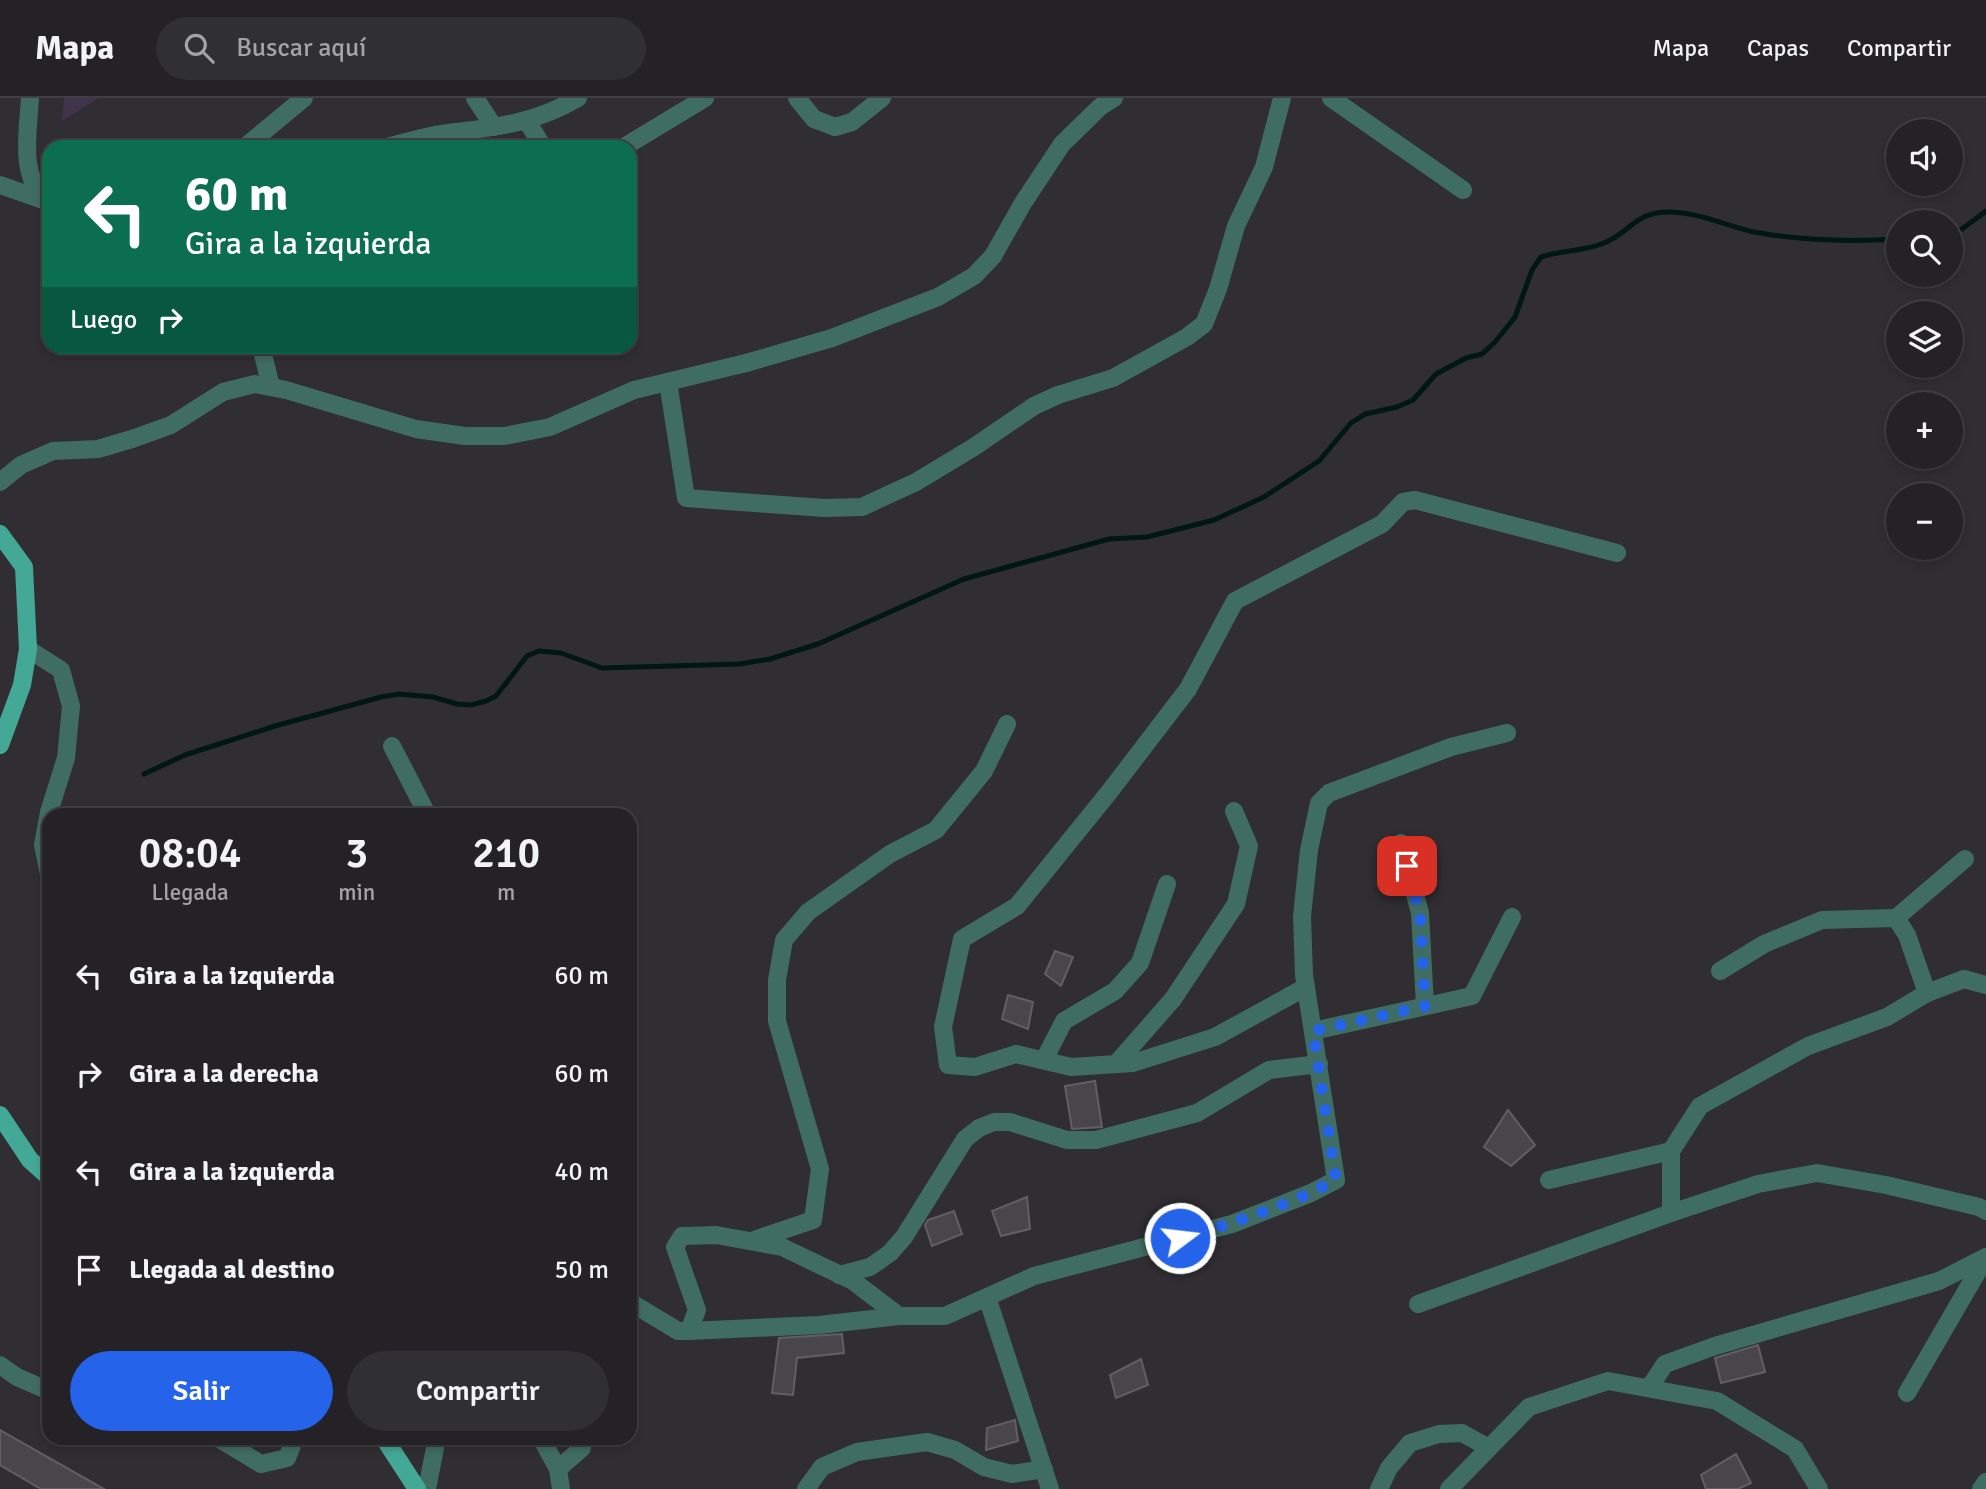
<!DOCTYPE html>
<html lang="es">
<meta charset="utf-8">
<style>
body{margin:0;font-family:Signika,sans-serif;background:#302f32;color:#f1f3f6;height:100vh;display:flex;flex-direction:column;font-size:26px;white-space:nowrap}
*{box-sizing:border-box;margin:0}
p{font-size:23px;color:#a3a4a7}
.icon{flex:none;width:38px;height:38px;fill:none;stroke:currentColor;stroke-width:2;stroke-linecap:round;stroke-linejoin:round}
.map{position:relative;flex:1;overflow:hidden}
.sheet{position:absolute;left:42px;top:710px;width:595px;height:637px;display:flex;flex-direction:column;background:#242226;border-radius:21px;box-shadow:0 4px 10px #0003,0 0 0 2px #413f43}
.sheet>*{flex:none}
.banner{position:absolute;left:42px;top:42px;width:595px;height:214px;border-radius:21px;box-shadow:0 4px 10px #0003,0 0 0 2px #413f43;background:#0b6e4f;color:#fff;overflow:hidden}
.tools{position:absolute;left:1886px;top:21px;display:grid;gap:14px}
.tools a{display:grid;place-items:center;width:77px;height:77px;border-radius:50%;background:#242226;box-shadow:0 4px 10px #0003,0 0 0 2px #413f43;font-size:35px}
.pin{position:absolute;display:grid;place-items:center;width:60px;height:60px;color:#fff;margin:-30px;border-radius:14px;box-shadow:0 4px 10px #0006}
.me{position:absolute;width:77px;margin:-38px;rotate:75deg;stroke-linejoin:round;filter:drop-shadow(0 0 5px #0008)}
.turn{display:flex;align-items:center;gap:24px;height:147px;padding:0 28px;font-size:32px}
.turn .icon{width:91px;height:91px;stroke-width:2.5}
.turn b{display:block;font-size:49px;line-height:60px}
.then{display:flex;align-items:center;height:66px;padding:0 28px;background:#0003;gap:14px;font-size:26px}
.eta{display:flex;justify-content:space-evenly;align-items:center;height:119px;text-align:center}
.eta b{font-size:42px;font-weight:600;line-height:49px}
.action{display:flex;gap:14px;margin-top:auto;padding:14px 28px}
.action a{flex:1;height:80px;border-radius:42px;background:#2563eb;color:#fff;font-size:28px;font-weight:600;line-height:80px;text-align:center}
.action a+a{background:#302f32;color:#f1f3f6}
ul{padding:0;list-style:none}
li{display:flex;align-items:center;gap:21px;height:98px;padding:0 28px}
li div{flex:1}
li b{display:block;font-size:26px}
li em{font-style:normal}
header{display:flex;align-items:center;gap:42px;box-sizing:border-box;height:98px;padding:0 35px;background:#242226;border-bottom:2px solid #413f43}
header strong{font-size:33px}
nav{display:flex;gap:38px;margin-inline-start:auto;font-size:24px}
.search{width:490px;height:63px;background:#302f32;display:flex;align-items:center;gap:18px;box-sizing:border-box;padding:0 24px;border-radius:38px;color:#a3a4a7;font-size:26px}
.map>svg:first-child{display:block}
.green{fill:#40334c}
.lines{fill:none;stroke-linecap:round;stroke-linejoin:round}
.stream{stroke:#001713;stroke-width:5}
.building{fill:#48464b;stroke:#615f64;stroke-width:2}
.minor{stroke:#406d63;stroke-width:18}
.major{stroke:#43a996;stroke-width:18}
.route{stroke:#2563eb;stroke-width:12;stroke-dasharray:0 21.6}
</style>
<header>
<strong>Mapa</strong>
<div class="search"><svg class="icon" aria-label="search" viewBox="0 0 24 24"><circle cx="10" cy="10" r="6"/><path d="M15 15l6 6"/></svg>Buscar aquí</div>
<nav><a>Mapa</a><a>Capas</a><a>Compartir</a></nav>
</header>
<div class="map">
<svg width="1986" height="1391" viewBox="0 0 1986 1391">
<rect width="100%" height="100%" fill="#302e32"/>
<path class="green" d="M64 0H99L62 23Z"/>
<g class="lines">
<g class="stream">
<path d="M1951 135 1962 131 1986 113"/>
<path d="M144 676 185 657 275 628 381 599 399 596 433 599 457 606 471 607 486 603 496 598 527 558 539 553 561 555 602 570 740 566 770 561 818 546 964 481 1109 441 1147 439 1214 422 1264 399 1319 363 1351 325 1365 316 1397 309 1413 302 1436 276 1466 260 1482 256 1495 244 1515 219 1532 172 1541 159C1562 152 1586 153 1604 145 1632 134 1634 113 1671 114 1701 115 1726 128 1754 134 1802 143 1850 144 1899 141"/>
</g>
</g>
<g class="building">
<path d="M1055 853 1073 859 1061 888 1045 876Z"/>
<path d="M1008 897 1033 904 1028 931 1002 921Z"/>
<path d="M1095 983 1102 1029 1072 1031 1065 988Z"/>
<path d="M1508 1012 1535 1047 1511 1068 1484 1049Z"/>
<path d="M1027 1099 1030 1131 1001 1138 992 1113Z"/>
<path d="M954 1113 962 1136 932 1148 925 1127 928 1122Z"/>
<path d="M842 1236 844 1255 797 1260 793 1297 772 1295 779 1240Z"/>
<path d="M1758 1247 1765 1274 1721 1285 1715 1260Z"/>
<path d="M1141 1261 1148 1287 1116 1300 1110 1277Z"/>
<path d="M1015 1322 1018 1343 986 1352 987 1330Z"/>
<path d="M0 1332 104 1391H41L0 1367Z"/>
<path d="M1736 1356 1751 1385 1738 1391H1706L1701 1377Z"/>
</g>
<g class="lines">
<g class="minor">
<path d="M30 0C28 35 19 77 46 103"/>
<path d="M475 0 494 29"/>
<path d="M797 0 814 21 835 29 852 24 882 0"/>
<path d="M1331 0 1463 92"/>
<path d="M527 23 543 49"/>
<path d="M245 49 304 0"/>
<path d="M387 49C403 45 419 40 435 37 489 29 528 29 578 0"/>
<path d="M624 49 705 0"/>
<path d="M0 87 46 103"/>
<path d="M261 248 271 289"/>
<path d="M668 284 686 400 824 410 862 409 916 384 974 349 1034 308 1058 297 1113 280 1187 239 1204 226 1218 191 1236 128 1264 69 1282 0"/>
<path d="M0 384 21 367 53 353 98 351 132 341 171 327 223 294 255 286 286 292 416 331 465 338H504L550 329 634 292 746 265 832 240 938 199 974 178 993 158 1023 105 1062 46 1100 9 1114 0"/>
<path d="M28 551 61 572 71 608 66 660 49 714 43 747 49 776"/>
<path d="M392 648 428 718"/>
<path d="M1401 745 1420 815 1425 908"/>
<path d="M1896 820 1907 837 1927 895"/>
<path d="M1720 873 1764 846 1822 822 1896 820 1965 761"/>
<path d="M1986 887 1964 881 1927 895 1887 919 1808 948 1700 1008 1671 1053V1115L1758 1086 1817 1075 1886 1087 1979 1109 1986 1113"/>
<path d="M1306 889 1215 939 1133 965 1071 969 1016 956 975 969 948 967 943 929 962 841 1017 808 1110 693 1188 591 1235 503 1382 426 1403 404 1415 402 1617 455"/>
<path d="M1313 933 1472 898 1512 819"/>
<path d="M1044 962 1064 923 1115 893 1140 865 1167 786"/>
<path d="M1116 966 1173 901 1236 806 1249 748 1234 713"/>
<path d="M1549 1082 1671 1053"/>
<path d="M754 1142 813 1122 820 1071 777 923V882L784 842 808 814 890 756 936 732 984 673 1007 626"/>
<path d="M839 1177 870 1169 890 1155 904 1139 965 1041 979 1030 994 1024H1010L1067 1042H1096L1197 1015 1269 972 1319 966"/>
<path d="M987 1199 1050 1391"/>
<path d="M630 1204 678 1233H689L697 1212 675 1149 682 1138 716 1137 782 1149 853 1183 899 1218H945L1034 1178 1232 1126 1311 1095 1336 1082 1304 877 1302 818 1309 752 1319 705 1329 695 1451 649 1507 635"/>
<path d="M1418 1206 1671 1115"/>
<path d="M689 1233 819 1227 899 1218"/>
<path d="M0 1267 17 1279 49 1293"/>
<path d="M1649 1290 1665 1266 1715 1248 1939 1183 1986 1159"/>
<path d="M1907 1295 1986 1159"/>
<path d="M218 1340 261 1366 287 1360 295 1340"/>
<path d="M541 1340 558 1371 561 1391"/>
<path d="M558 1371 582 1350 583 1340"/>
<path d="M427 1391 437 1340"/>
<path d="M806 1391 822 1369 857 1354 927 1344 955 1352 984 1369 1012 1376 1044 1371"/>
<path d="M1379 1391 1389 1370 1410 1345 1439 1336 1462 1335 1489 1350"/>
<path d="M1449 1391 1529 1309 1608 1283 1717 1303 1795 1351 1819 1391"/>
<path d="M1981 1391 1986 1384"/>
</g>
<g class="major">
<path d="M0 436 24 469 28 551 22 587 0 647"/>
<path d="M0 1017 30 1062 49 1079"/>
<path d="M384 1340 417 1391"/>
</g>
</g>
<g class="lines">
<path class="route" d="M1180 1140C1234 1125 1287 1108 1336 1082L1313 933 1425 908 1420 815 1407 768"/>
</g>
</svg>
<div class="tools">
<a><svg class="icon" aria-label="sound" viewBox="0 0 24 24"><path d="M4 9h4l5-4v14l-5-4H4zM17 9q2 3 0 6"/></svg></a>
<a><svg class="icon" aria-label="search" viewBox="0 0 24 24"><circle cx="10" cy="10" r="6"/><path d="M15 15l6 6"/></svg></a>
<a><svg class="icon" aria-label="layers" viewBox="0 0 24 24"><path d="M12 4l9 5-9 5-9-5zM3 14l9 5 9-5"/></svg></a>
<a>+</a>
<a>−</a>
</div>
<div class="pin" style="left:1407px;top:768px;background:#d93025"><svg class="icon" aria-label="arrive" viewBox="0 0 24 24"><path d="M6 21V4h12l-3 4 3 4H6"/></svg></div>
<svg class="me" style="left:1180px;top:1140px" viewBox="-20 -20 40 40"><circle r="17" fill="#2563eb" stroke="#fff" stroke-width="3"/><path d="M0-11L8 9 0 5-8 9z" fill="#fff"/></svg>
<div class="banner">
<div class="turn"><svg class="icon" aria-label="left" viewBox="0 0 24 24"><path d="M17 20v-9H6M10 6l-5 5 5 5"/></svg><div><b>60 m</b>Gira a la izquierda</div></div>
<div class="then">Luego<svg class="icon" aria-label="right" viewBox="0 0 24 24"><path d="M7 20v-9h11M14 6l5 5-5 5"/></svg></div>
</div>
<section class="sheet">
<div class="eta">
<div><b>08:04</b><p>Llegada</p></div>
<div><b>3</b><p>min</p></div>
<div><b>210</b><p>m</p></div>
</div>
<ul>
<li><svg class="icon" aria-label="left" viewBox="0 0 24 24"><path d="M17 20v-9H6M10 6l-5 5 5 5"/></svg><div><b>Gira a la izquierda</b></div><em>60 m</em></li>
<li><svg class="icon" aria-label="right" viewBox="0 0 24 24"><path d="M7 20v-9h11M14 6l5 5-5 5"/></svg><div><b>Gira a la derecha</b></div><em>60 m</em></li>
<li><svg class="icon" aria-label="left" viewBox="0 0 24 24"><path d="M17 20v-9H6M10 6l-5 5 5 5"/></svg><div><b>Gira a la izquierda</b></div><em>40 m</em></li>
<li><svg class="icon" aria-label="arrive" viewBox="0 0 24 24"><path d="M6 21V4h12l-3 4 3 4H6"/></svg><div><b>Llegada al destino</b></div><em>50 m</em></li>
</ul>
<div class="action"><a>Salir</a><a>Compartir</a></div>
</section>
</div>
